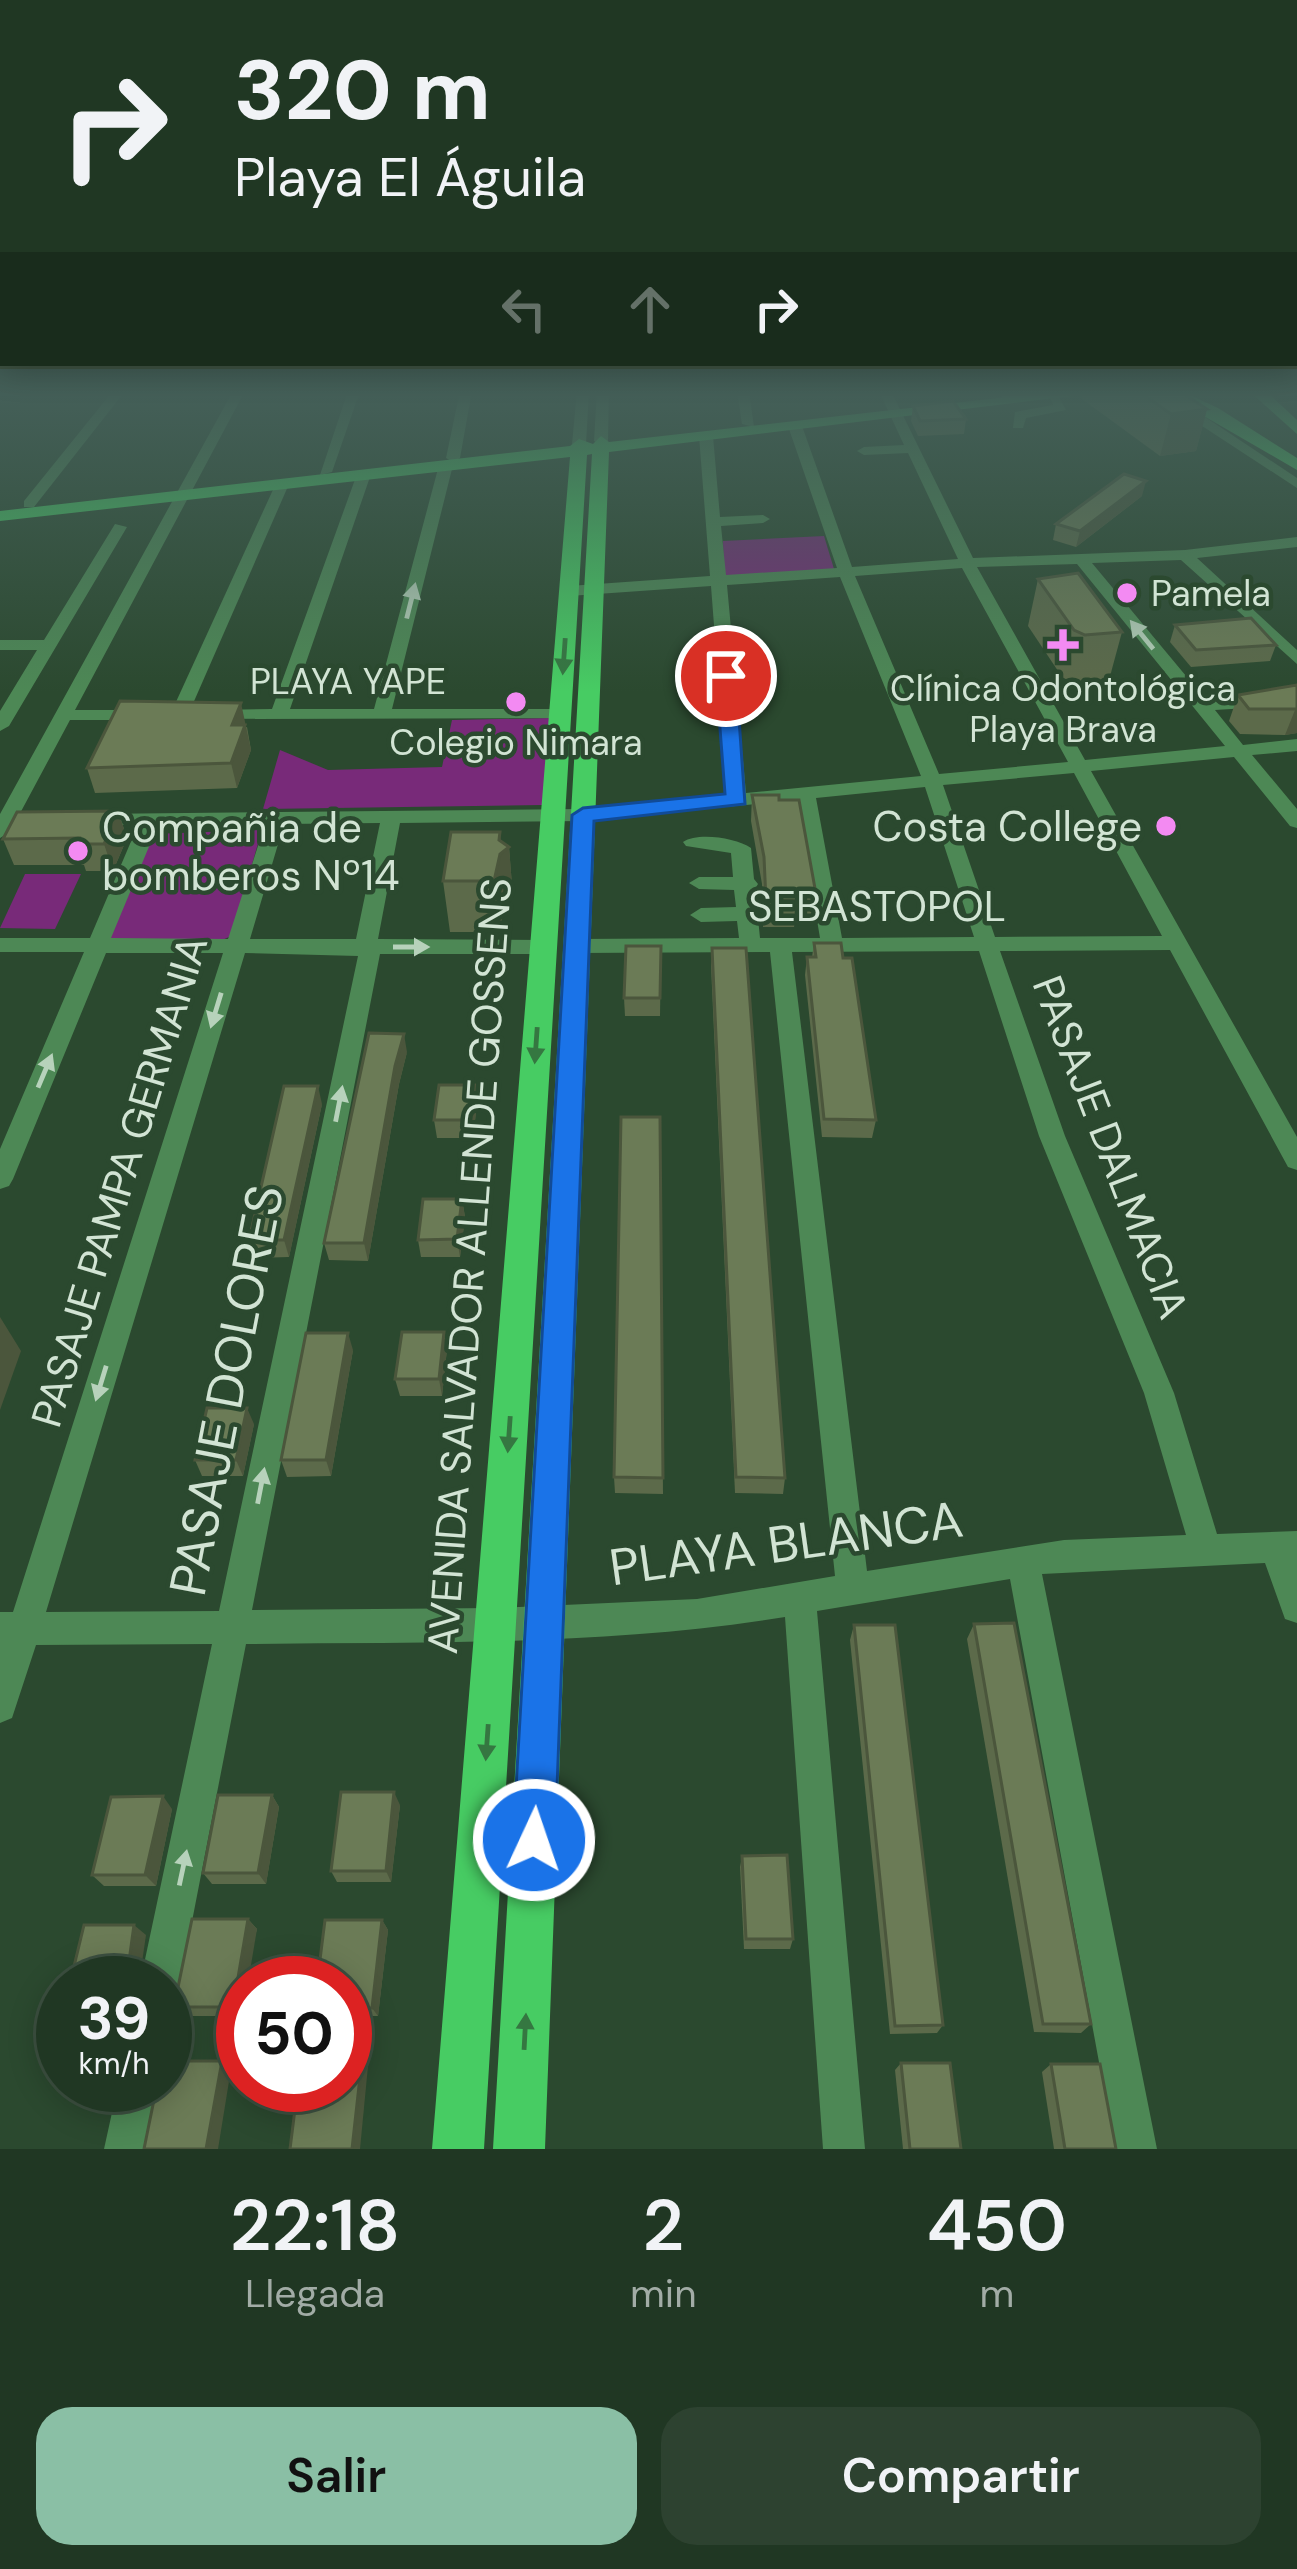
<!DOCTYPE html>
<html lang="es">
<meta charset="utf-8">
<style>
body{margin:0;font-family:"DM Sans",sans-serif;background:#2d4230;color:#f1f3f6;height:100vh;display:flex;flex-direction:column;font-size:45px;white-space:nowrap}
*{box-sizing:border-box;margin:0}
p{font-size:39px;color:#a2aca6}
.icon{flex:none;width:66px;height:66px;fill:none;stroke:currentColor;stroke-width:2;stroke-linecap:round;stroke-linejoin:round}
.map{position:relative;height:2149px;overflow:hidden}
.panel{display:flex;flex-direction:column;background:#203723;flex:1}
.panel>*{flex:none}
.top-card{position:absolute;left:0px;top:0px;width:1299px;height:366px;box-shadow:0 6px 30px #0003,0 0 0 3px #3d5141;background:#203723;color:#f1f3f6;overflow:hidden}
.speed{position:absolute;left:36px;top:1956px;display:flex;gap:24px;font-size:60px;font-weight:700;text-align:center}
.speed>*{display:grid;place-content:center;width:156px;height:156px;border-radius:50%;background:#203723;box-shadow:0 6px 30px #0003,0 0 0 3px #3d5141;line-height:1}
.speed small{font-size:30px;font-weight:400}
.speed .limit{border:18px solid #d22;background:#fff;color:#111}
.pin{position:absolute;display:grid;place-items:center;width:102px;height:102px;color:#fff;margin:-51px;border:6px solid #fff;border-radius:50%;box-shadow:0 3px 12px #0007}
.me{position:absolute;width:132px;margin:-66px;rotate:3deg;stroke-linejoin:round;filter:drop-shadow(0 0 9px #0008)}
.turn{display:flex;align-items:center;gap:42px;height:252px;padding:0 36px;font-size:54px}
.turn .icon{width:156px;height:156px;stroke-width:2.5}
.turn b{display:block;font-size:84px;line-height:102px}
.lanes{display:flex;align-items:center;height:114px;padding:0 36px;background:#0003;justify-content:center;gap:60px;direction:ltr}
.lanes .off{opacity:.35}
.eta{display:flex;justify-content:space-evenly;align-items:center;height:204px;text-align:center}
.eta b{font-size:72px;font-weight:600;line-height:84px}
.action{display:flex;gap:24px;margin-top:auto;padding:24px 36px}
.action a{flex:1;height:138px;border-radius:36px;background:#8abfa5;color:#111;font-size:48px;font-weight:600;line-height:138px;text-align:center}
.action a+a{background:#2d4230;color:#f1f3f6}
.map>svg:first-child{display:block}
.green{fill:#782a79}
.lines{fill:none;stroke-linecap:round;stroke-linejoin:round}
.minor{fill:#4d8855;fill-rule:evenodd}
.major{fill:#47cc63;fill-rule:evenodd}
.wall{fill:#5c6a4a}
.shaded-wall{fill:#4b563c}
.building{fill:#6b7b56;stroke:#4b563c;stroke-width:3}
.oneway{fill:#b7d2bb}
.oneway2{fill:#357741}
.route{fill:#1a73e8;stroke:#114b97;stroke-width:3}
.poi-dot{fill:#f38af2;stroke:#2b492f;stroke-width:4.5}
.labels{text-anchor:middle;stroke-width:9;stroke-linejoin:round;paint-order:stroke}
.far-poi-label{font-size:36px;fill:#d2e4d4;stroke:#2b492f}
.far-street-label{font-size:36px;fill:#d2e4d4;stroke:#2b492f}
.poi-label{font-size:42px;fill:#d2e4d4;stroke:#2b492f;text-anchor:end}
.street-label{font-size:42px;fill:#d2e4d4;stroke:#2b492f}
.near-street-label{font-size:51px;fill:#d2e4d4;stroke:#2b492f}
</style>
<div class="map">
<svg width="1297" height="2149" viewBox="0 0 1297 2149">
<rect width="100%" height="100%" fill="#2b492f"/>
<g class="green">
<path d="M824 536 834 569 724 577 723 541Z"/>
<path d="M552 718 542 805 263 809 280 750 328 770 442 767 452 720Z"/>
<path d="M262 830 231 936 218 942H113L107 937 151 834Z"/>
<path d="M25 874H81L55 929 0 928Z"/>
</g>
<g class="lines">
<g class="minor">
<path d="M0 391H6V392L0 396Z"/>
<path d="M233 391H245L75 710H145L154 715 145 720H70L10 832 0 838V814Z"/>
<path d="M348 391H360L332 472 320 475Z"/>
<path d="M460 391H472L460 458 453 462 446 458Z"/>
<path d="M577 391H589L586 444 579 448 572 444Z"/>
<path d="M597 391H609L608 441 601 445 594 441Z"/>
<path d="M737 391H749L754 427 742 424Z"/>
<path d="M879 391H891L973 558 1185 550 1297 537V547L1197 558 1297 650V664L1181 560 1092 563 1206 700 1297 695V705L1215 710 1243 745 1297 739V751L1252 755 1297 809V828L1290 826 1234 757 1091 771 1297 1137V1170L1288 1167 1170 950 1000 951 1065 1136 1174 1393 1217 1534 1297 1531V1623L1285 1619 1265 1563 1042 1574 1157 2149H1115L1010 1579 817 1611 865 2149H823L785 1617C607 1646 426 1642 246 1644L180 1983 174 1997 165 2001V1983H140L212 1644 36 1645 12 1718 0 1723V1612H13L223 953H106L13 1179 9 1186 0 1189V1149L84 952H0V938H90L138 825 85 824 82 820 92 814 583 809 727 795 711 586 569 596 561 591 569 586 710 576 699 436 706 432 713 436 720 517 763 515 770 519 763 523 721 526 726 575 837 568 788 426 795 422 802 426 852 567 958 559 908 453 864 455 857 451 864 447 904 445ZM1077 564 1225 746 1085 760 977 567ZM962 568 1068 762 939 774 855 576ZM840 577 921 776 746 793 727 585ZM1074 773 1162 936 995 937 943 785ZM925 787 974 937 842 938 816 798ZM797 800 820 938H760L755 889 758 884 754 879 751 848C736 838 698 832 683 842L686 846 731 853 733 877H699L689 883 699 889 734 890 736 907 701 908 690 915 701 922 737 921 739 938 577 939 566 946 577 953 770 952 835 1576 697 1599 495 1608 252 1610 380 954H543L554 947 543 940 378 939 400 823 583 821ZM380 823 356 939H250L284 824ZM265 824 228 939 111 938 158 825ZM979 951 1039 1136 1144 1393 1186 1535 1064 1540 867 1571 792 952ZM245 953 358 956 219 1611 46 1612Z"/>
<path d="M994 391H1008L1011 395 1005 399Z"/>
<path d="M1116 391H1140L1178 399 1297 478V488L1170 405Z"/>
<path d="M112 392 122 395 34 507H24V501Z"/>
<path d="M1049 394H1057L1066 410 1026 418 1023 428H1013L1015 412 1053 405Z"/>
<path d="M446 461 453 465 392 709H560L566 710V718L210 719 207 715 216 710 272 709 357 474 364 470 371 474 290 709H374L439 465Z"/>
<path d="M277 481 289 484 188 715 179 720 173 719 170 715Z"/>
<path d="M115 524 127 527 9 726 0 731V711L37 650H0V640H44Z"/>
<path d="M118 2085H160L146 2149H104Z"/>
</g>
<g class="major">
<path d="M1061 391H1112L609 452 545 2149H493L592 454 587 455 484 2149H432L570 457 0 521V511L570 446 579 439 593 444 601 436 609 442Z"/>
<path d="M1181 391 1218 408 1297 458V470L1164 393Z"/>
<path d="M1249 391H1266L1297 420V434Z"/>
</g>
</g>
<g class="wall">
<path d="M1084 391H1179L1207 409 1196 451 1160 456 1082 399Z"/>
<path d="M913 406 966 419 964 434 918 436 911 421Z"/>
<path d="M1142 496 1076 547 1053 540 1056 524Z"/>
<path d="M1038 579 1122 632 1109 680 1073 683 1062 677 1028 626Z"/>
<path d="M1175 625 1276 645 1270 661 1191 667 1170 642Z"/>
<path d="M1297 685V733L1285 735 1240 734 1229 721 1238 695Z"/>
<path d="M247 727 251 750 237 788 95 793 87 768Z"/>
<path d="M752 795 816 894 813 921H795L794 927H763L762 884 751 821Z"/>
<path d="M118 811 127 838 113 871H86L84 865H14L3 839Z"/>
<path d="M501 841 509 847 513 898 505 905 499 932H450L443 881Z"/>
<path d="M814 943 876 1120 872 1138 822 1137 805 975 807 957H812Z"/>
<path d="M661 946 660 1016H625L624 998Z"/>
<path d="M712 948 785 1478 783 1494 735 1493 711 966Z"/>
<path d="M407 1052 399 1084 368 1261 329 1260 324 1243Z"/>
<path d="M475 1085 477 1103 473 1138H437L434 1120Z"/>
<path d="M322 1104 289 1257 255 1258 249 1240Z"/>
<path d="M660 1117 663 1494 615 1493 614 1477Z"/>
<path d="M462 1199 465 1217 460 1257H421L418 1240Z"/>
<path d="M444 1332 447 1349 442 1396H400L395 1379Z"/>
<path d="M353 1350 331 1476 287 1477 281 1460Z"/>
<path d="M254 1424 243 1476H202L195 1460Z"/>
<path d="M974 1624 1091 2024 1081 2033 1034 2032 967 1639Z"/>
<path d="M854 1625 943 2025 937 2033 890 2034 850 1640Z"/>
<path d="M272 1795 279 1807 266 1884H212L203 1873Z"/>
<path d="M400 1805 391 1882H337L331 1871Z"/>
<path d="M172 1809 156 1886H104L92 1875Z"/>
<path d="M742 1856 793 1939 790 1949H744L740 1867Z"/>
<path d="M248 1919 257 1929 243 1983 242 2016H185L174 2007Z"/>
<path d="M382 1920 388 1930 378 2016H345V1983Z"/>
<path d="M901 2063 961 2149H903L895 2070Z"/>
<path d="M1051 2064 1116 2149H1054L1042 2072Z"/>
</g>
<g class="shaded-wall">
<path d="M1207 409 1196 451 1160 456 1171 414Z"/>
<path d="M1146 481 1142 496 1076 547 1080 531Z"/>
<path d="M241 703 251 750 237 788 231 763 232 725Z"/>
<path d="M1297 709V733L1285 735 1295 710Z"/>
<path d="M118 811 127 838 113 871 104 844Z"/>
<path d="M500 832 502 852 509 847 513 898 505 905 499 932 494 881Z"/>
<path d="M404 1034 407 1052 399 1084 368 1261 364 1243 395 1066Z"/>
<path d="M475 1085 477 1103 473 1138 471 1120Z"/>
<path d="M318 1086 322 1104 289 1257 284 1240Z"/>
<path d="M462 1199 465 1217 460 1257 457 1239Z"/>
<path d="M0 1317 21 1351 0 1410Z"/>
<path d="M444 1332 447 1349 442 1396 439 1379Z"/>
<path d="M348 1333 353 1350 331 1476 326 1460Z"/>
<path d="M247 1408 254 1424 243 1476 236 1460Z"/>
<path d="M394 1792 400 1805 391 1882 386 1871Z"/>
<path d="M272 1795 279 1807 266 1884 258 1873Z"/>
<path d="M163 1796 172 1809 156 1886 145 1875Z"/>
<path d="M248 1919 257 1929 248 1983H243L242 2016 233 2007Z"/>
<path d="M382 1920 388 1930 378 2016 372 2008Z"/>
<path d="M134 1925 146 1935 139 1983H126Z"/>
<path d="M362 2059 368 2066 360 2149H352Z"/>
<path d="M222 2061 231 2069 218 2149H206Z"/>
</g>
<g class="building">
<path d="M1138 391H1179L1207 409 1171 414Z"/>
<path d="M953 401 966 419 920 421 913 406Z"/>
<path d="M1124 474 1146 481 1080 531 1056 524Z"/>
<path d="M1078 573 1122 632 1085 635 1074 630 1038 579Z"/>
<path d="M1251 618 1276 645 1196 650 1175 625Z"/>
<path d="M1297 685V709H1249L1238 695Z"/>
<path d="M120 701 241 703 232 725H245L231 763 87 768Z"/>
<path d="M752 795H779V800H799L816 894H796L797 900 766 901 764 857Z"/>
<path d="M118 811 104 844H76L79 838 3 839 17 812Z"/>
<path d="M451 832H500L499 840 509 847 500 854 494 881H443Z"/>
<path d="M814 943H841L843 958H852L876 1120 824 1119 807 957H816Z"/>
<path d="M626 946H661L660 998H624Z"/>
<path d="M712 948H746L785 1478 736 1477Z"/>
<path d="M369 1033 404 1034 395 1066 364 1243H324Z"/>
<path d="M439 1085H475L471 1120H434Z"/>
<path d="M284 1086H318L284 1240H249Z"/>
<path d="M621 1117H660L663 1478 614 1477Z"/>
<path d="M423 1199H462L457 1239 418 1240Z"/>
<path d="M402 1332H444L439 1379H395Z"/>
<path d="M306 1333H348L326 1460H281Z"/>
<path d="M207 1408H247L236 1460H195Z"/>
<path d="M1014 1623 1091 2024H1043L974 1624Z"/>
<path d="M854 1625H895L943 2025 895 2026Z"/>
<path d="M341 1792H394L386 1871H331Z"/>
<path d="M218 1795H272L258 1873H203Z"/>
<path d="M163 1796 145 1875H92L111 1797Z"/>
<path d="M787 1855 793 1939H746L742 1856Z"/>
<path d="M192 1919H248L233 2007H174Z"/>
<path d="M325 1920H382L372 2008H345V1983H317Z"/>
<path d="M84 1925H134L126 1983H70Z"/>
<path d="M345 2059H362L352 2149H290L298 2085H345Z"/>
<path d="M165 2061H222L206 2149H144L157 2085H165Z"/>
<path d="M901 2063H950L961 2149H910Z"/>
<path d="M1051 2064H1100L1116 2149H1065Z"/>
</g>
<defs><path id="oneway-solid" d="M-6-.8H1V-3.2L6.5 0L1 3.2V.8H-6Z" transform="scale(3)"/></defs>
<g class="oneway">
<use href="#oneway-solid" transform="translate(411 601) rotate(-76)"/>
<use href="#oneway-solid" transform="translate(1142 635) rotate(-129)"/>
<use href="#oneway-solid" transform="translate(411 947)"/>
<use href="#oneway-solid" transform="translate(216 1010) rotate(107)"/>
<use href="#oneway-solid" transform="translate(45 1071) rotate(-67)"/>
<use href="#oneway-solid" transform="translate(339 1104) rotate(-79)"/>
<use href="#oneway-solid" transform="translate(101 1383) rotate(107)"/>
<use href="#oneway-solid" transform="translate(261 1486) rotate(-79)"/>
<use href="#oneway-solid" transform="translate(183 1868) rotate(-78)"/>
</g>
<g class="oneway2">
<use href="#oneway-solid" transform="translate(564 656) rotate(94)"/>
<use href="#oneway-solid" transform="translate(536 1045) rotate(94)"/>
<use href="#oneway-solid" transform="translate(509 1434) rotate(94)"/>
<use href="#oneway-solid" transform="translate(487 1742) rotate(94)"/>
<use href="#oneway-solid" transform="translate(525 2032) rotate(-87)"/>
</g>
<linearGradient id="sky" x2="0" y2="1"><stop stop-color="#18281a"/><stop offset="0.57" stop-color="#445f58"/><stop offset="1" stop-color="#445f58" stop-opacity="0"/></linearGradient>
<rect width="1297" height="692" fill="url(#sky)"/>
<path class="route" d="M726 670 736 676 745 804 594 821 555 1840 549 1855 534 1861 519 1855 513 1840 572 815 583 808 725 794 716 676Z"/>
<g class="poi-dot">
<circle cx="1127" cy="593" r="12"/>
<path d="M1057 627h12v12h12v12h-12v12h-12v-12h-12v-12h12z"/>
<circle cx="516" cy="702" r="12"/>
<circle cx="1166" cy="826" r="12"/>
<circle cx="78" cy="851" r="12"/>
</g>
<g class="labels">
<g class="far-poi-label">
<text x="1151" y="606" text-anchor="start">Pamela</text>
<text x="1063" y="701">Clínica Odontológica<tspan x="1063" dy="41">Playa Brava</tspan></text>
<text x="516" y="755">Colegio Nimara</text>
</g>
<g class="far-street-label">
<text x="348" y="694">PLAYA YAPE</text>
</g>
<g class="poi-label">
<text x="1142" y="841">Costa College</text>
<text x="102" y="842" text-anchor="start">Compañia de<tspan x="102" dy="48">bomberos Nº14</tspan></text>
</g>
<g class="street-label">
<text x="877" y="921">SEBASTOPOL</text>
<text transform="translate(1111 1147) rotate(69)" y="15">PASAJE DALMACIA</text>
<text transform="translate(119 1181) rotate(-73)" y="15">PASAJE PAMPA GERMANIA</text>
<text transform="translate(469 1266) rotate(-86)" y="15">AVENIDA SALVADOR ALLENDE GOSSENS</text>
</g>
<g class="near-street-label">
<text transform="translate(226 1390) rotate(-79)" y="18">PASAJE DOLORES</text>
<text transform="translate(786 1543) rotate(-8)" y="18">PLAYA BLANCA</text>
</g>
</g>
</svg>
<div class="speed"><div>39<small>km/h</small></div><div class="limit">50</div></div>
<div class="pin" style="left:726px;top:676px;background:#d93025"><svg class="icon" aria-label="arrive" viewBox="0 0 24 24"><path d="M6 21V4h12l-3 4 3 4H6"/></svg></div>
<svg class="me" style="left:534px;top:1840px" viewBox="-20 -20 40 40"><circle r="17" fill="#1a73e8" stroke="#fff" stroke-width="3"/><path d="M0-11L8 9 0 5-8 9z" fill="#fff"/></svg>
<div class="top-card">
<div class="turn"><svg class="icon" aria-label="right" viewBox="0 0 24 24"><path d="M7 20v-9h11M14 6l5 5-5 5"/></svg><div><b>320 m</b>Playa El Águila</div></div>
<div class="lanes"><svg class="icon off" aria-label="left" viewBox="0 0 24 24"><path d="M17 20v-9H6M10 6l-5 5 5 5"/></svg><svg class="icon off" aria-label="ahead" viewBox="0 0 24 24"><path d="M12 20V5M6 11l6-6 6 6"/></svg><svg class="icon" aria-label="right" viewBox="0 0 24 24"><path d="M7 20v-9h11M14 6l5 5-5 5"/></svg></div>
</div>
</div>
<section class="panel">
<div class="eta">
<div><b>22:18</b><p>Llegada</p></div>
<div><b>2</b><p>min</p></div>
<div><b>450</b><p>m</p></div>
</div>
<div class="action"><a>Salir</a><a>Compartir</a></div>
</section>
